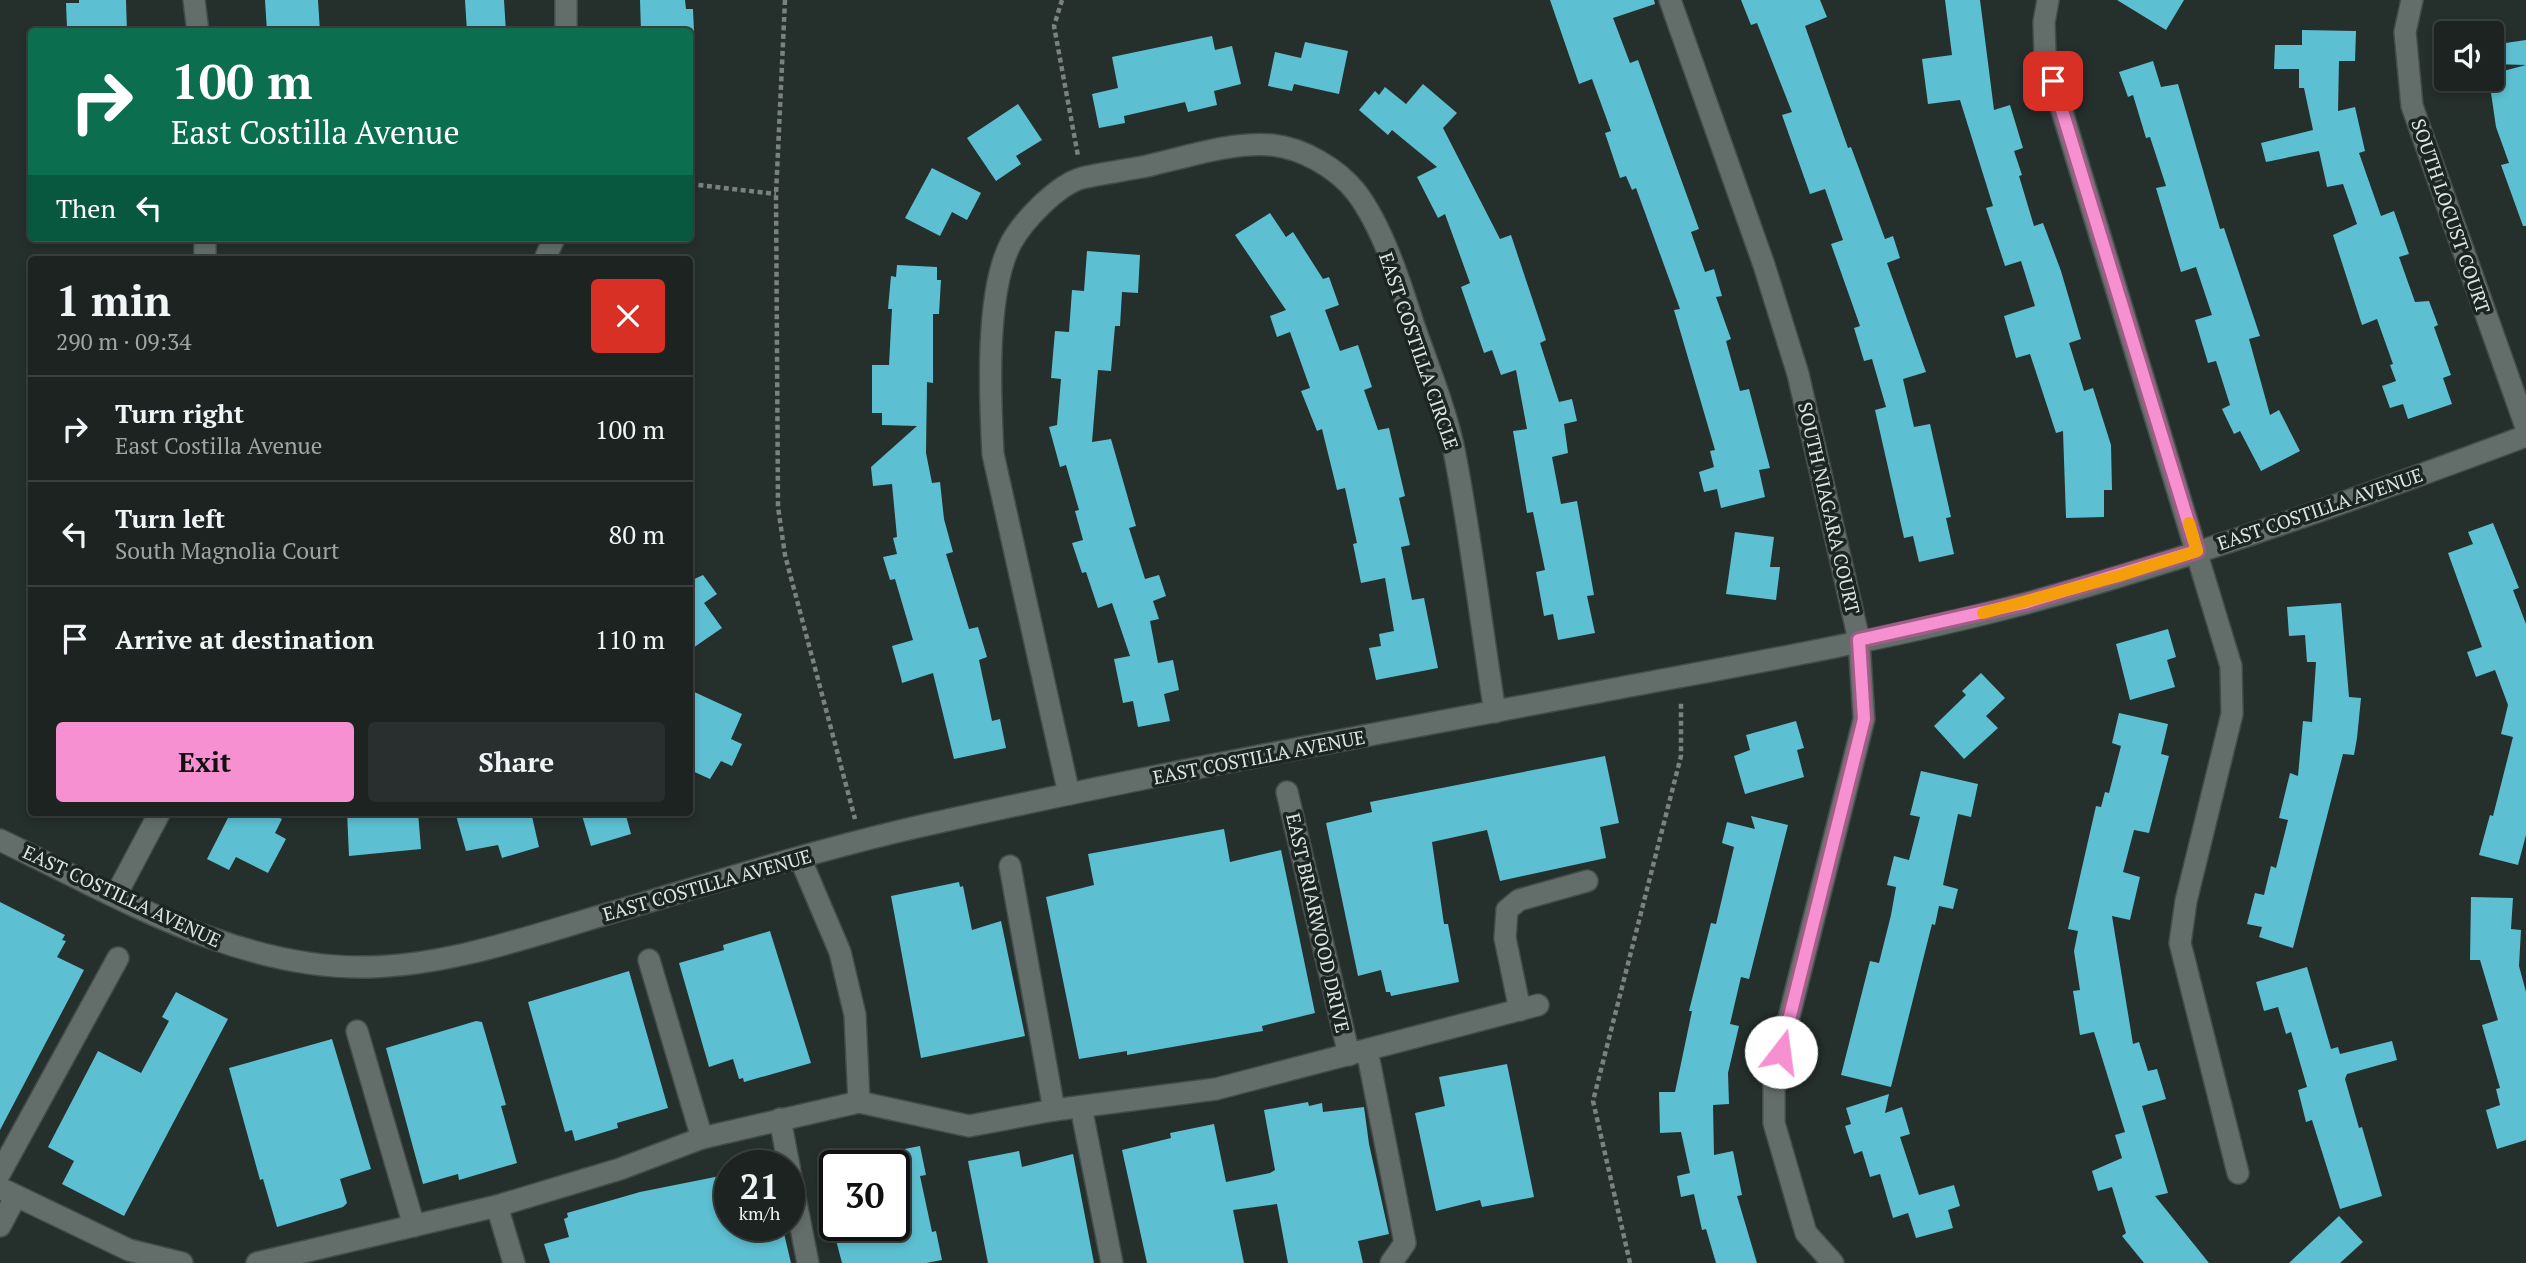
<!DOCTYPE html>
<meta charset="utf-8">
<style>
body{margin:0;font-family:"PT Serif",serif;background:#292f2e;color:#f1f3f6;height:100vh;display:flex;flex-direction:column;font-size:26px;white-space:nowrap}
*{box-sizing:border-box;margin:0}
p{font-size:23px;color:#a0a4a5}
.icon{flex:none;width:38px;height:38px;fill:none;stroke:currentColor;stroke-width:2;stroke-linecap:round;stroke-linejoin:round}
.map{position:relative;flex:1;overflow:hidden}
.details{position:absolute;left:28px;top:256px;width:665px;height:560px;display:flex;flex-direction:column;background:#1c2321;border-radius:7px;box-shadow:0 4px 10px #0003,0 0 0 2px #3a403f}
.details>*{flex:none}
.hud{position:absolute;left:28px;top:28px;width:665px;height:214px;border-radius:7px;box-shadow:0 4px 10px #0003,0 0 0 2px #3a403f;background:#0b6e4f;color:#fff;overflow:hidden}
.controls{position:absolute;left:2434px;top:21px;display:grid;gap:14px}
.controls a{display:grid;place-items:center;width:70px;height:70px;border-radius:7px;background:#1c2321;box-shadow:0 4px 10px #0003,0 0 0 2px #3a403f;font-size:35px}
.speed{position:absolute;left:714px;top:1150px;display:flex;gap:14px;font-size:35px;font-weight:700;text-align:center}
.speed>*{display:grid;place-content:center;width:91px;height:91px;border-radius:50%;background:#1c2321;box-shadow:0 4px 10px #0003,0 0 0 2px #3a403f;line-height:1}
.speed small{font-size:18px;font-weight:400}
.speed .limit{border:4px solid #111;border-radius:10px;background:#fff;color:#111}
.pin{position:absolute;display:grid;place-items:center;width:60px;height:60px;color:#fff;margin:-30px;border-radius:14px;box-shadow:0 4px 10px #0006}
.me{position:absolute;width:77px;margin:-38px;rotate:15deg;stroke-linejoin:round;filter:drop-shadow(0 0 5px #0008)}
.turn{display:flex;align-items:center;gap:24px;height:147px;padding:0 28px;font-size:32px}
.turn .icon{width:91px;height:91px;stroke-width:2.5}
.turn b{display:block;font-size:49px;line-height:60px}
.then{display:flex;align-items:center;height:66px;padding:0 28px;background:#0003;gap:14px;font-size:26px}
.round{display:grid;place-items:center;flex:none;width:74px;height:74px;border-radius:7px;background:#292f2e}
.headline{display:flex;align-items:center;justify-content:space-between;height:119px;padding:0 28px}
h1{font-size:42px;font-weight:800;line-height:52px}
.primary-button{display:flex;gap:14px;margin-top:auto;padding:14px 28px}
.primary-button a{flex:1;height:80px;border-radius:7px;background:#f690d0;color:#111;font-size:28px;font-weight:800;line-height:80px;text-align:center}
.primary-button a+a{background:#292f2e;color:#f1f3f6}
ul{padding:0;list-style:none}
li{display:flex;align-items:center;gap:21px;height:105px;padding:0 28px;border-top:2px solid #3a403f}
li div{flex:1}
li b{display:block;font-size:26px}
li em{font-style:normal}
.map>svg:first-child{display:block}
.building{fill:#5dc0d2}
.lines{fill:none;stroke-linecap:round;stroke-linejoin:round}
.minor-casing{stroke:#434c4a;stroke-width:24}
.path{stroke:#7a8280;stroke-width:4.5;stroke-dasharray:5 3.5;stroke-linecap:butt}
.minor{stroke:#636e6b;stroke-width:21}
.route-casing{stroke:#a05e87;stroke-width:18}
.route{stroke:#f690d0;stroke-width:12}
.slow{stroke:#f59e0b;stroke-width:12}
.labels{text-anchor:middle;stroke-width:7;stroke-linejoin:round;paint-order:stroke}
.street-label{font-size:19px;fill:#dee4e2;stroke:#1b2522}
</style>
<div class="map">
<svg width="2526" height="1263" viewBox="0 0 2526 1263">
<rect width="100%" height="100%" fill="#252f2c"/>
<g class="building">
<path d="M79 0H126L127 32 67 28 66 3H79Z"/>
<path d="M265 0H318L320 32H267Z"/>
<path d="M465 0H504L506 32H467Z"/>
<path d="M640 0H685L686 9H693L694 32H641Z"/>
<path d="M1550 0H1654L1655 4 1613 18 1630 63 1638 60 1699 229 1691 232 1705 272 1714 269 1722 296 1716 297 1731 339 1726 341 1740 391 1749 389 1770 468 1759 470 1765 497 1721 508 1717 489 1704 492 1699 472 1714 467 1710 451 1715 450 1674 310 1680 309 1636 188 1632 190 1626 176 1620 178 1605 133 1611 131 1592 79 1579 84Z"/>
<path d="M1741 0H1820L1827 17 1805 26 1848 148 1851 147 1885 239 1893 236 1900 258 1887 263 1926 372 1903 379 1914 427 1930 424 1951 517 1946 518 1954 554 1919 562 1913 536 1904 538 1875 410 1886 407 1872 359 1864 361 1854 328 1860 326 1831 244 1843 240 1825 189 1810 194 1782 115 1792 112 1757 23 1751 25Z"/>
<path d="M1945 0H1980L1994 110 2010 105 2023 148 2014 151 2022 175 2019 176 2034 226 2043 223 2061 271 2081 339 2069 343 2084 391 2093 388 2111 445 2112 490H2104V517L2066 518 2063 431 2056 433 2030 354 2016 358 2004 316 2035 306 2021 261 2005 266 1986 208 1993 206 1960 100 1928 104 1922 59 1952 55Z"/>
<path d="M2117 0H2184L2166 30Z"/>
<path d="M2302 30 2356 31 2355 61H2339L2338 111 2355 107 2365 151 2359 153 2381 216 2394 211 2409 254 2399 257 2415 302 2429 301 2438 325 2434 327 2451 375 2443 378 2452 404 2408 419 2403 404 2390 408 2382 386 2396 381 2390 365 2393 364 2377 319 2362 325 2333 235 2357 224 2343 184 2327 187 2319 151 2266 162 2261 143 2313 130 2304 88H2299V69H2274L2275 45H2302Z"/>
<path d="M1212 36 1215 50 1232 46 1241 84 1214 91 1217 105 1188 112 1185 102 1124 116 1125 123 1099 128 1092 94 1118 88 1112 57Z"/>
<path d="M2526 40V65L2492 64V45Z"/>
<path d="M1305 42 1348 51 1339 94 1294 84 1292 91 1268 86 1275 52 1301 58Z"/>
<path d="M2153 61 2161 87 2178 84 2220 229 2224 228 2260 336 2249 339 2270 415 2279 410 2300 451 2261 471 2240 431 2234 434 2222 409 2230 405 2216 361 2208 363 2195 320 2212 315 2196 267 2181 272 2156 188 2166 186 2150 137 2146 138 2133 95 2128 97 2119 72Z"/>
<path d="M2526 65V226H2523L2501 165 2509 163 2496 127 2489 79H2492V74Z"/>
<path d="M1423 84 1457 113 1443 128 1500 239 1511 235 1546 340 1540 343 1559 402 1572 399 1577 421 1564 424 1568 453 1552 457 1561 504 1577 501 1594 595 1587 596 1595 633 1558 640 1553 614 1544 616 1536 572 1545 570 1533 512 1527 513 1513 431 1527 429 1516 370 1501 375 1492 350 1484 353 1461 287 1470 283 1445 214 1438 218 1417 177 1437 167 1392 130 1388 135 1359 110 1375 91 1379 95 1385 87 1406 104Z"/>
<path d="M1018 104 1042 140 1016 156 1021 164 996 181 967 138Z"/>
<path d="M932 168 981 193 967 220 952 212 940 236 905 218Z"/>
<path d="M1270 213 1286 237 1293 232 1323 279 1329 277 1339 305 1325 310 1340 351 1358 345 1372 387 1364 390 1378 430 1389 428 1405 496 1399 498 1410 545 1401 547 1412 600 1424 598 1438 668 1376 680 1369 648 1381 646 1379 634 1394 631 1385 578 1361 583 1353 544 1357 543 1345 488 1337 490 1322 429 1317 431 1301 391 1310 388 1290 332 1277 337 1270 316 1286 310 1235 235Z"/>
<path d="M1087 251 1140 255 1138 293 1122 292 1120 326H1115L1111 371 1098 370 1092 442 1111 439 1136 526 1129 528 1145 579 1159 575 1166 596 1153 601 1159 619 1150 621 1158 663 1173 660 1179 690 1164 694 1170 721 1138 727 1133 701 1123 703 1114 659 1130 656 1112 603 1098 608 1086 572 1082 573 1072 543 1083 540 1075 511 1079 510 1066 465 1060 467 1049 427 1057 425 1061 379 1051 378 1055 331 1069 332 1072 290 1084 291Z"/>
<path d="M897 265 937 267V280H941L939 314H933V383L927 382 926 453 932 483 940 482 944 519 953 552 946 554 969 629 978 627 987 657 979 660 992 721 1000 719 1006 748 954 759 933 673 902 683 901 678 892 646 913 640 895 579 890 580 883 557 897 554 893 538 897 537 892 484 873 486 871 467 917 426 882 425V413H872V365H889L892 309H888L891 276 896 277Z"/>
<path d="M2493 523 2519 588 2513 590 2526 624V835L2518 865 2479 855 2490 815 2493 816 2513 737 2501 734 2508 705 2495 670 2476 677 2467 652 2482 647 2448 553 2473 544 2468 532Z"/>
<path d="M1735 532 1774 537 1770 567H1780L1776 600 1726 594Z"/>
<path d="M703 575 717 594 704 603 722 628 690 650V581Z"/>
<path d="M2341 603 2349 697 2361 698 2357 738 2354 755 2343 754 2293 948 2259 937 2262 927 2247 924 2255 893 2264 895 2271 866 2276 868 2288 820 2279 818 2290 773 2298 776 2303 721 2312 722 2316 662H2307L2305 635 2289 636 2287 607Z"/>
<path d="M2168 629 2176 657 2167 660 2175 687 2130 700 2116 644Z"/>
<path d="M1981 673 2005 698 1986 716 1998 728 1964 759 1934 726 1966 695 1962 691Z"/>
<path d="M690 690 742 714 731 739 742 744 732 766 721 761 710 779 690 770Z"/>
<path d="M2119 713 2168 724 2161 754 2169 756 2149 833 2134 830 2123 872 2140 877 2130 920 2112 916 2133 1044 2139 1042 2148 1071 2157 1069 2166 1099 2142 1106 2168 1193 2155 1196 2209 1263H2144L2122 1236 2126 1233 2112 1187 2098 1191 2092 1171 2122 1158 2115 1135 2125 1132 2094 1032 2080 1035 2073 991 2080 990 2074 951 2078 931 2068 929 2096 806 2101 807 2105 792 2109 793 2121 746 2112 743Z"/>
<path d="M1796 721 1804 748 1797 750 1804 777 1745 794 1734 756 1750 750 1746 735Z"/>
<path d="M1605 756 1619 823 1600 827 1606 858 1500 881 1487 830 1432 842 1444 924H1448L1459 982 1391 996 1390 992H1386L1381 970 1358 976 1326 823 1372 812 1370 802Z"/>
<path d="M1921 771 1978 784 1971 817 1958 814 1943 885 1958 889 1953 909 1939 906 1935 925 1932 924 1891 1087 1841 1075 1870 961 1879 963 1891 915 1896 887 1887 885 1894 856 1909 860 1920 817 1910 815Z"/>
<path d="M231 812H268L282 819 275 833 286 839 268 873 236 857 229 870 207 859Z"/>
<path d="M347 812H418L421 849 349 856Z"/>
<path d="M455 812H531L539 847 502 858 498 845 466 851Z"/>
<path d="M581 812H625L631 834 591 846Z"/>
<path d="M1751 816 1788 825 1749 979 1741 977 1730 1024 1739 1026 1728 1073 1729 1104 1713 1105 1714 1155 1733 1151 1742 1195 1737 1196 1757 1263H1716L1706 1229 1702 1230 1694 1194 1681 1197 1677 1176 1690 1173 1681 1132 1660 1133 1659 1092H1675L1692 1011H1689L1711 923 1716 924 1734 847 1722 843 1727 822 1755 829Z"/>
<path d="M1224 829 1230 862 1281 850 1315 1013 1262 1026 1263 1031 1127 1055V1051L1079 1059 1046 897 1094 885 1088 854Z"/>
<path d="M959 882 960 887 963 886 972 930 1001 921 1025 1036 921 1058 891 896Z"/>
<path d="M2471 897 2513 898 2511 929 2521 930 2519 966 2526 992V1140L2497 1149 2486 1110 2500 1105 2496 1089 2500 1088 2482 1025 2498 1020 2480 960H2470Z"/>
<path d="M0 902 65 935 62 940 66 941 57 957 84 970 0 1130Z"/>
<path d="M770 931 811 1063 744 1082 743 1078 739 1079 733 1059 709 1067 679 963 724 950 723 945Z"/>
<path d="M2307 967 2331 1049 2338 1047 2340 1054 2392 1041 2397 1060 2347 1074 2345 1079 2359 1128 2362 1127 2382 1196 2340 1209 2312 1120 2306 1122 2298 1090 2307 1087 2291 1032 2286 1034 2278 1007 2264 1011 2256 982Z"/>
<path d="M629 971 668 1108 617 1123 618 1128 575 1141 572 1130 565 1132 528 1002Z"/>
<path d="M176 992 228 1019 124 1216 62 1184 74 1161 48 1147 98 1051 141 1073 169 1021 162 1017Z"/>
<path d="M476 1021 482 1022 506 1105 501 1106 517 1163 459 1180 458 1174 423 1184 386 1048Z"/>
<path d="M332 1039 371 1169 340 1179 347 1203 343 1207 277 1227 263 1179 260 1180 229 1068Z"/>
<path d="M1507 1064 1534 1197 1482 1207 1480 1200 1436 1211 1415 1113 1445 1106 1439 1077Z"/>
<path d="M1889 1094 1885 1113 1902 1107 1910 1134 1900 1137 1919 1195 1954 1185 1960 1206 1948 1210 1953 1228 1916 1238 1908 1213 1893 1218 1880 1174 1870 1177 1862 1151 1854 1154 1845 1126 1851 1124 1846 1108Z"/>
<path d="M1308 1102 1309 1106 1322 1103 1323 1112 1364 1107 1369 1144 1389 1234 1358 1241 1363 1263H1288L1277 1204 1233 1210 1244 1263H1147L1122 1150 1171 1138 1170 1133 1214 1124 1226 1182 1270 1173 1275 1170 1264 1110Z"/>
<path d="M920 1146 926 1175 920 1176 932 1232 936 1231 942 1260 926 1263H842L832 1225H894V1151Z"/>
<path d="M1019 1151 1022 1167 1073 1154 1094 1263H988L968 1161Z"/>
<path d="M720 1176 729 1225H782L791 1263H550L544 1244 569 1237 564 1219 568 1217 567 1213 640 1192Z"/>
<path d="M2339 1216 2363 1242 2340 1263H2289Z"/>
</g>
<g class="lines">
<g class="minor-casing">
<g id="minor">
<path d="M194 0 198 32"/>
<path d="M566 0V32"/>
<path d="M1670 0 1764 265 1798 374 1859 640 1864 719 1774 1077V1123L1806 1233 1833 1263"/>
<path d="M2048 0 2044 22 2045 55 2231 666 2232 714 2186 901 2180 943 2238 1173"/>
<path d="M2412 0 2405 32 2412 106 2526 427"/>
<path d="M205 238V259"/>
<path d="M545 259 554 238"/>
<path d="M1287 792 1349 1055"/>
<path d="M1069 794 993 454C990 398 985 292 1011 243 1023 221 1057 185 1082 178 1097 174 1127 170 1147 166 1187 157 1230 142 1272 145 1302 148 1337 168 1356 192 1382 226 1400 282 1413 323 1427 364 1445 407 1454 450 1471 536 1481 625 1495 712"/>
<path d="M0 840C116 895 236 970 369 967 448 965 525 938 600 916 709 884 818 849 930 824 1157 773 1386 732 1614 689 1752 663 1891 639 2027 603 2196 557 2362 497 2526 436"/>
<path d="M800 858 840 952 855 1015 859 1102"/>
<path d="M1010 866 1054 1110"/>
<path d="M116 895 160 812"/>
<path d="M649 960 702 1138"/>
<path d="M1520 1010 1505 938 1507 910 1519 900 1587 881"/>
<path d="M357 1031 414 1226"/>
<path d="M1367 1050 1405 1243 1391 1263"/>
<path d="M1081 1107 1112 1263"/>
<path d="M780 1119 789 1166"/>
<path d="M789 1167 808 1263"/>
<path d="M0 1173 118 958"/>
<path d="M0 1188 129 1250 182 1263"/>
<path d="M497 1206 514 1263"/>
<path d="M0 1226 16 1196"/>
<path d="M257 1263 497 1206 620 1169 702 1138 859 1102 969 1126 1054 1110 1216 1089 1538 1005"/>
</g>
</g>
<g class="path">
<path d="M785 0 776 194 778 507 785 555 855 819"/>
<path d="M1062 0 1054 26 1078 156"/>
<path d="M690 184 776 194"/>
<path d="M1630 1263 1593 1101 1681 756V702"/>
</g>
<use href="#minor" class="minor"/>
</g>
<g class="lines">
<g class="route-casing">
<path id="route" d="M1781 1052 1864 719 1859 640 2024 603 2197 551 2053 81"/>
</g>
<use href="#route" class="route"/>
<path class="slow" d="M1983 613 2118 576 2197 551 2189 523"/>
</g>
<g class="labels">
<g class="street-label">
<text transform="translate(2451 216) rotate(71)" y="7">SOUTH LOCUST COURT</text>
<text transform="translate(1419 351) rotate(71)" y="7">EAST COSTILLA CIRCLE</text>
<text transform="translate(1829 508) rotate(77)" y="7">SOUTH NIAGARA COURT</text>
<text transform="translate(2320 509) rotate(-19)" y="7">EAST COSTILLA AVENUE</text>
<text transform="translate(1259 757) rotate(-11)" y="7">EAST COSTILLA AVENUE</text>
<text transform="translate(707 885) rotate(-16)" y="7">EAST COSTILLA AVENUE</text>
<text transform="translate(122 896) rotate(25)" y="7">EAST COSTILLA AVENUE</text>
<text transform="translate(1318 923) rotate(77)" y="7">EAST BRIARWOOD DRIVE</text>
</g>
</g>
</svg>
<div class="controls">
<a><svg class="icon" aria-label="sound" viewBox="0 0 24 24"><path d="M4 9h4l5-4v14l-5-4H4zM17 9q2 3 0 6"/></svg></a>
</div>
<div class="speed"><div>21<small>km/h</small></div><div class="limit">30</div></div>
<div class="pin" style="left:2053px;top:81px;background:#d93025"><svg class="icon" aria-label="arrive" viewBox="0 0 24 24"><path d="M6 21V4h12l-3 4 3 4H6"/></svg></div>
<svg class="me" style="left:1781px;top:1052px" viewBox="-20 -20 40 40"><circle r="19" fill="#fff"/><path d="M0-13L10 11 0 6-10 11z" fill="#f690d0"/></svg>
<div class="hud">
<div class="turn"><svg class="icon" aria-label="right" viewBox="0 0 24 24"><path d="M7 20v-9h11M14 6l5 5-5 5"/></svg><div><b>100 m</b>East Costilla Avenue</div></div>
<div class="then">Then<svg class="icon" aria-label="left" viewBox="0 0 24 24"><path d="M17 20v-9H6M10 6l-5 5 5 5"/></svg></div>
</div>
<section class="details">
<div class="headline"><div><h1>1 min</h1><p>290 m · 09:34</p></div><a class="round" style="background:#d93025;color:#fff"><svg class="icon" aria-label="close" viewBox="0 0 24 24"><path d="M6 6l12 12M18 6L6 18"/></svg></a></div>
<ul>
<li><svg class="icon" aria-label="right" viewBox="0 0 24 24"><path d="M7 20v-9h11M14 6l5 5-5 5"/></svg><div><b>Turn right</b><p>East Costilla Avenue</p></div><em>100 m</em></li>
<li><svg class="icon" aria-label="left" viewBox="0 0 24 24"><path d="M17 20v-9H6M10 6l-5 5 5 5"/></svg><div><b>Turn left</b><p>South Magnolia Court</p></div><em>80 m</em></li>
<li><svg class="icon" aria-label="arrive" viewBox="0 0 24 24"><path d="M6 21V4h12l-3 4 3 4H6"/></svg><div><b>Arrive at destination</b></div><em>110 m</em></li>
</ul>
<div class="primary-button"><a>Exit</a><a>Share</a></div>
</section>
</div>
